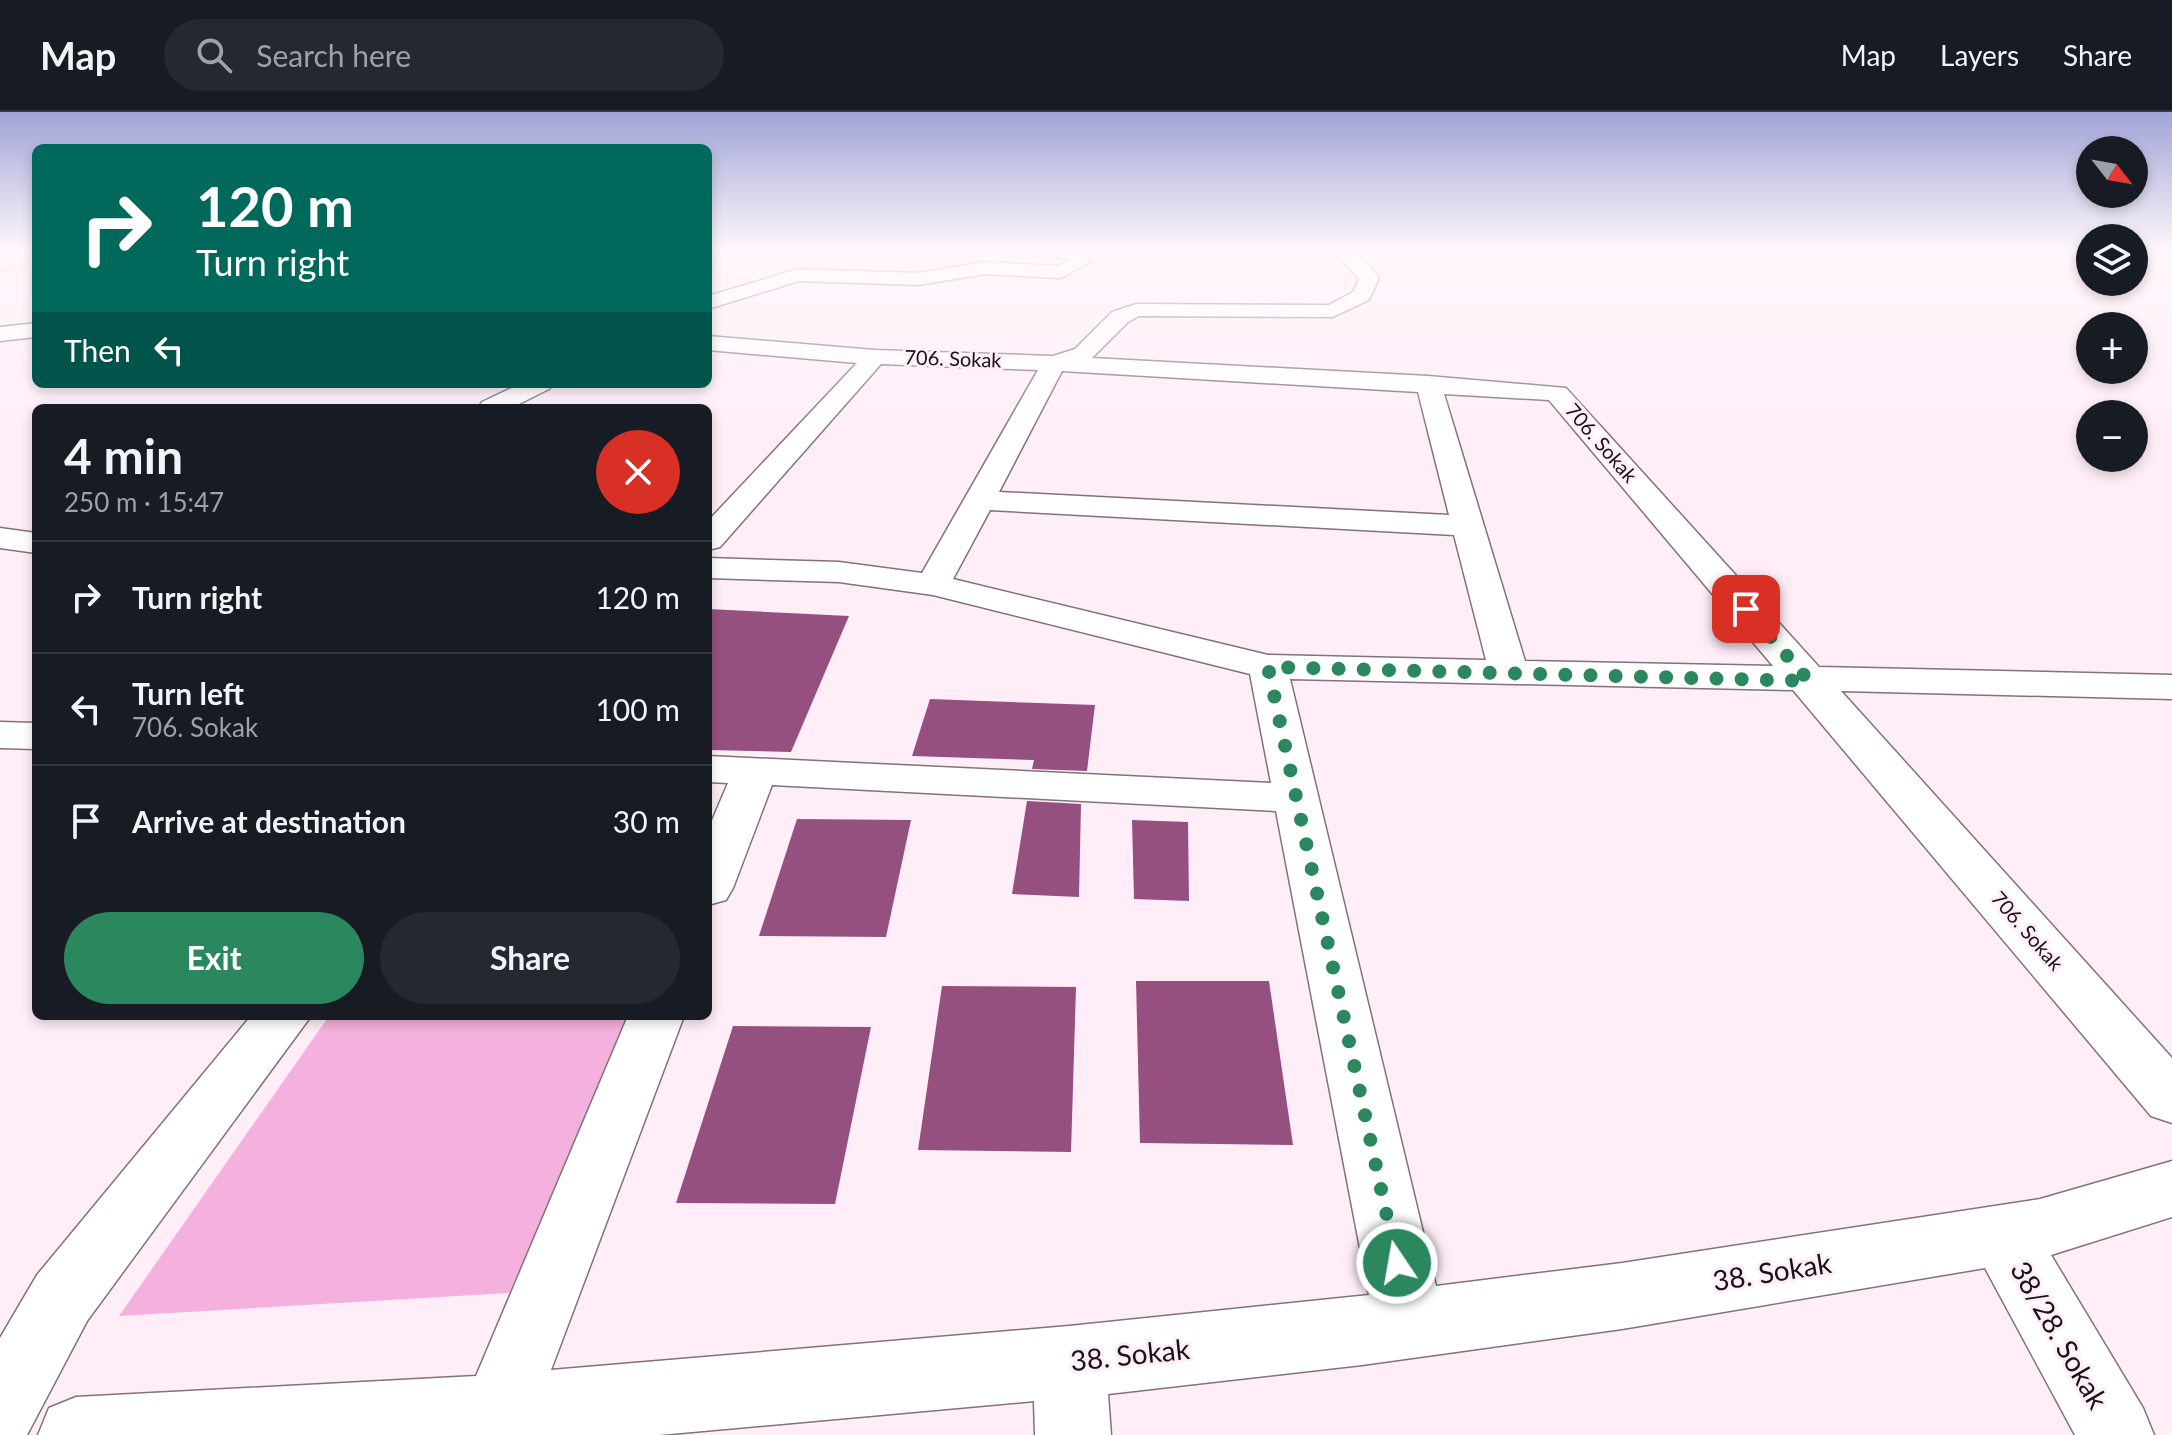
<!DOCTYPE html>
<meta charset="utf-8">
<style>
body{margin:0;font-family:Lato,sans-serif;background:#242831;color:#f1f3f6;height:100vh;display:flex;flex-direction:column;font-size:30px;white-space:nowrap}
*{box-sizing:border-box;margin:0}
p{font-size:26px;color:#9ea1a6}
.icon{flex:none;width:44px;height:44px;fill:none;stroke:currentColor;stroke-width:2;stroke-linecap:round;stroke-linejoin:round}
.map{position:relative;flex:1;overflow:hidden}
.drawer{position:absolute;left:32px;top:292px;width:680px;height:616px;display:flex;flex-direction:column;background:#171b24;border-radius:12px;box-shadow:0 4px 12px #0003}
.drawer>*{flex:none}
.top-card{position:absolute;left:32px;top:32px;width:680px;height:244px;border-radius:12px;box-shadow:0 4px 12px #0003;background:#00695c;color:#fff;overflow:hidden}
.needle{width:52px;rotate:121deg}
.fabs{position:absolute;left:2076px;top:24px;display:grid;gap:16px}
.fabs a{display:grid;place-items:center;width:72px;height:72px;border-radius:50%;background:#171b24;box-shadow:0 4px 12px #0003;font-size:40px}
.pin{position:absolute;display:grid;place-items:center;width:68px;height:68px;color:#fff;margin:-34px;border-radius:16px;box-shadow:0 4px 12px #0006}
.me{position:absolute;width:88px;margin:-44px;rotate:348deg;stroke-linejoin:round;filter:drop-shadow(0 0 6px #0008)}
.turn{display:flex;align-items:center;gap:28px;height:168px;padding:0 32px;font-size:36px}
.turn .icon{width:104px;height:104px;stroke-width:2.5}
.turn b{display:block;font-size:56px;line-height:68px}
.then{display:flex;align-items:center;height:76px;padding:0 32px;background:#0003;gap:16px;font-size:30px}
.round{display:grid;place-items:center;flex:none;width:84px;height:84px;border-radius:42px;background:#242831}
.head{display:flex;align-items:center;justify-content:space-between;height:136px;padding:0 32px}
h1{font-size:48px;font-weight:700;line-height:60px}
.button{display:flex;gap:16px;margin-top:auto;padding:16px 32px}
.button a{flex:1;height:92px;border-radius:48px;background:#2a875e;color:#fff;font-size:32px;font-weight:700;line-height:92px;text-align:center}
.button a+a{background:#242831;color:#f1f3f6}
ul{padding:0;list-style:none}
li{display:flex;align-items:center;gap:24px;height:112px;padding:0 32px;border-top:2px solid #363941}
li div{flex:1}
li b{display:block;font-size:30px}
li em{font-style:normal}
header{display:flex;align-items:center;gap:48px;box-sizing:border-box;height:112px;padding:0 40px;background:#171b24;border-bottom:2px solid #363941}
header strong{font-size:38px}
nav{display:flex;gap:44px;margin-inline-start:auto;font-size:28px}
.search{width:560px;height:72px;background:#242831;display:flex;align-items:center;gap:20px;box-sizing:border-box;padding:0 28px;border-radius:44px;color:#9ea1a6;font-size:30px}
.map>svg:first-child{display:block}
.green{fill:#f5b1dd}
.building{fill:#95507f}
.lines{fill:none;stroke-linecap:round;stroke-linejoin:round}
.minor-casing{stroke:#81727b;stroke-width:3}
.path{stroke:#aa9ea5;stroke-width:2;stroke-dasharray:2 3;stroke-linecap:butt}
.minor{fill:#fff;fill-rule:evenodd}
.route{stroke:#2a875e;stroke-width:14;stroke-dasharray:0 25.2}
.labels{text-anchor:middle;stroke-width:6;stroke-linejoin:round;paint-order:stroke}
.far-street-label{font-size:20px;fill:#181316;stroke:#ffeef8}
.near-street-label{font-size:28px;fill:#181316;stroke:#ffeef8}
</style>
<header>
<strong>Map</strong>
<div class="search"><svg class="icon" aria-label="search" viewBox="0 0 24 24"><circle cx="10" cy="10" r="6"/><path d="M15 15l6 6"/></svg>Search here</div>
<nav><a>Map</a><a>Layers</a><a>Share</a></nav>
</header>
<div class="map">
<svg width="2172" height="1323" viewBox="0 0 2172 1323">
<rect width="100%" height="100%" fill="#ffeef8"/>
<path class="green" d="M329 904H633L509 1181 119 1204Z"/>
<g class="building">
<path d="M708 497 849 504 791 640 708 638Z"/>
<path d="M930 587 1095 593 1087 659 1032 657 1034 648 912 644Z"/>
<path d="M1027 689 1081 692 1079 785 1012 782Z"/>
<path d="M797 707 911 708 886 825 759 824Z"/>
<path d="M1132 708 1188 710 1189 789 1134 787Z"/>
<path d="M1136 869H1269L1293 1033 1140 1031Z"/>
<path d="M942 874 1076 875 1071 1040 918 1038Z"/>
<path d="M733 914 871 915 835 1092 676 1091Z"/>
</g>
<g class="lines">
<g class="minor-casing">
<g id="minor">
<path d="M1041 138 1082 140 1090 150 1061 166 985 162 918 173 799 169 708 197V184L798 157 918 161 985 150 1058 154 1069 148 1042 143Z"/>
<path d="M1325 138C1354 136 1362 143 1379 166L1369 188 1333 205 1139 204 1128 210 1092 246 1428 264 1566 276 1819 555 2172 563V587L1841 579 2172 946V1011L2151 1004 1793 578 1290 567 1436 1174 1622 1151 2040 1087 2172 1049V1105L2051 1143 2143 1296 2154 1323H2075L1985 1156 1622 1217 1362 1253 1108 1282 1111 1323H1035L1034 1289 659 1323H38L49 1296 76 1285 476 1264 628 904H684L551 1258 1069 1214 1369 1183 1276 699 772 673 733 776 726 788 708 793V718L728 671 708 670V644L1271 671 1250 562 933 483 839 470 708 466V446L839 450 922 461 1038 258 881 252 720 435 708 438V409L857 251 708 238V224L875 238 1053 244 1075 237 1112 200 1136 192 1329 193 1353 180 1359 167 1343 149ZM1062 259 1418 280 1449 403 999 380ZM1444 282 1549 288 1773 554 1525 549ZM990 398 1454 423 1486 548 1268 543 953 467Z"/>
<path d="M36 211V225L0 229V215Z"/>
<path d="M520 272H553L549 277 511 296H478L482 290Z"/>
<path d="M0 416 36 421V441L0 436Z"/>
<path d="M0 610 36 611V637L0 636Z"/>
<path d="M251 904H311L87 1209 27 1323H0V1226L37 1163Z"/>
</g>
</g>
<path class="path" d="M0 160 36 149"/>
<use href="#minor" class="minor"/>
</g>
<linearGradient id="sky" x2="0" y2="1"><stop stop-color="#a0a4d6"/><stop offset="0.43" stop-color="#fff7fc"/><stop offset="1" stop-color="#fff7fc" stop-opacity="0"/></linearGradient>
<rect width="2172" height="323" fill="url(#sky)"/>
<g class="lines">
<path class="route" d="M1397 1151 1268 555 1809 569 1746 497"/>
</g>
<g class="labels">
<g class="far-street-label">
<text transform="translate(953 247) rotate(2)" y="7">706. Sokak</text>
<text transform="translate(1601 331) rotate(49)" y="7">706. Sokak</text>
<text transform="translate(2027 819) rotate(49)" y="7">706. Sokak</text>
</g>
<g class="near-street-label">
<text transform="translate(1772 1160) rotate(-9)" y="10">38. Sokak</text>
<text transform="translate(2059 1223) rotate(60)" y="10">38/28. Sokak</text>
<text transform="translate(1130 1243) rotate(-6)" y="10">38. Sokak</text>
</g>
</g>
</svg>
<div class="fabs">
<a><svg class="needle" viewBox="-14 -14 28 28"><path d="M0-13l5 13h-10z" fill="#e53935"/><path d="M0 13l5-13h-10z" fill="#9ea1a6"/></svg></a>
<a><svg class="icon" aria-label="layers" viewBox="0 0 24 24"><path d="M12 4l9 5-9 5-9-5zM3 14l9 5 9-5"/></svg></a>
<a>+</a>
<a>−</a>
</div>
<div class="pin" style="left:1746px;top:497px;background:#d93025"><svg class="icon" aria-label="arrive" viewBox="0 0 24 24"><path d="M6 21V4h12l-3 4 3 4H6"/></svg></div>
<svg class="me" style="left:1397px;top:1151px" viewBox="-20 -20 40 40"><circle r="17" fill="#2a875e" stroke="#fff" stroke-width="3"/><path d="M0-11L8 9 0 5-8 9z" fill="#fff"/></svg>
<div class="top-card">
<div class="turn"><svg class="icon" aria-label="right" viewBox="0 0 24 24"><path d="M7 20v-9h11M14 6l5 5-5 5"/></svg><div><b>120 m</b>Turn right</div></div>
<div class="then">Then<svg class="icon" aria-label="left" viewBox="0 0 24 24"><path d="M17 20v-9H6M10 6l-5 5 5 5"/></svg></div>
</div>
<section class="drawer">
<div class="head"><div><h1>4 min</h1><p>250 m · 15:47</p></div><a class="round" style="background:#d93025;color:#fff"><svg class="icon" aria-label="close" viewBox="0 0 24 24"><path d="M6 6l12 12M18 6L6 18"/></svg></a></div>
<ul>
<li><svg class="icon" aria-label="right" viewBox="0 0 24 24"><path d="M7 20v-9h11M14 6l5 5-5 5"/></svg><div><b>Turn right</b></div><em>120 m</em></li>
<li><svg class="icon" aria-label="left" viewBox="0 0 24 24"><path d="M17 20v-9H6M10 6l-5 5 5 5"/></svg><div><b>Turn left</b><p>706. Sokak</p></div><em>100 m</em></li>
<li><svg class="icon" aria-label="arrive" viewBox="0 0 24 24"><path d="M6 21V4h12l-3 4 3 4H6"/></svg><div><b>Arrive at destination</b></div><em>30 m</em></li>
</ul>
<div class="button"><a>Exit</a><a>Share</a></div>
</section>
</div>
